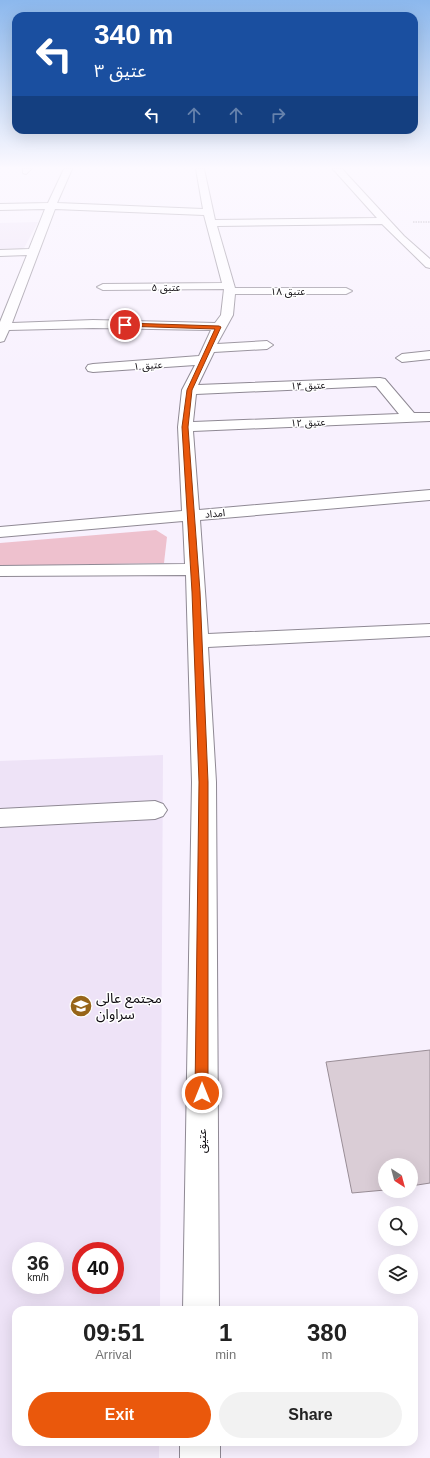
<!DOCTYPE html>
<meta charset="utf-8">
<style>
body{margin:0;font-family:Arial,"Noto Sans Arabic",sans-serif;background:#f2f2f2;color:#222;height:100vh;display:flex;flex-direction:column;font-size:15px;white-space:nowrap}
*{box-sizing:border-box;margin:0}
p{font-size:13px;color:#767676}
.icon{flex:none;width:22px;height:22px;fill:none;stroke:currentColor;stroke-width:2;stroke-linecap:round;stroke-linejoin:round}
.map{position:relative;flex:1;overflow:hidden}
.details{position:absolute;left:12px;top:1306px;width:406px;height:140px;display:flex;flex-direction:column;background:#fff;border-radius:12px;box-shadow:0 4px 16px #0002}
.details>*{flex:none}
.banner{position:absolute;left:12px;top:12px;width:406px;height:122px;border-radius:12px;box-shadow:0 4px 16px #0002;background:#1a4fa0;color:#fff;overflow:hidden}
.needle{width:26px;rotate:144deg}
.tools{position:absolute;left:378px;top:1158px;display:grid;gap:8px}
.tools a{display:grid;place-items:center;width:40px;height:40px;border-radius:50%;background:#fff;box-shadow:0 4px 16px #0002;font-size:20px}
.speed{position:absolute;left:12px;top:1242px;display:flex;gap:8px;font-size:20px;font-weight:700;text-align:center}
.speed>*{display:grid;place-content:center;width:52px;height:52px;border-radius:50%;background:#fff;box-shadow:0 4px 16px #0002;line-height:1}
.speed small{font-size:10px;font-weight:400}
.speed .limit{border:6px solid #d22;background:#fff;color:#111}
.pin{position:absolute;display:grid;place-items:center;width:34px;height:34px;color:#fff;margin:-17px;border:2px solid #fff;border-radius:50%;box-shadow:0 1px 4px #0007}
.me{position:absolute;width:44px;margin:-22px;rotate:0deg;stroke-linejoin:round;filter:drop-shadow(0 0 3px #0008)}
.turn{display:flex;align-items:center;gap:14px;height:84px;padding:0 16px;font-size:18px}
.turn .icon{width:52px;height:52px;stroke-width:2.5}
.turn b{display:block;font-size:28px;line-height:34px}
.lanes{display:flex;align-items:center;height:38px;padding:0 16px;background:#0003;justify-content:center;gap:20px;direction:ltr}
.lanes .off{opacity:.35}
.eta{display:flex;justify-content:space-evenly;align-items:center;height:68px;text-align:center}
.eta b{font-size:24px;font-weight:800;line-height:28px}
.button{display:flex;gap:8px;margin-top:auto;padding:8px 16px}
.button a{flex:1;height:46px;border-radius:24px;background:#ea580c;color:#fff;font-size:16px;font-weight:800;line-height:46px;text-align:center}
.button a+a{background:#f2f2f2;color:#222}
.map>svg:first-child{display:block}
.built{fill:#eee3f7;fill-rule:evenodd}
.green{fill:#eec1ce}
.building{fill:#dacdd6;stroke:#998d96}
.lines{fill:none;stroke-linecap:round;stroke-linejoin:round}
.minor-casing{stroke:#8f8994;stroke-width:2}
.path{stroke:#7e7981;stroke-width:1;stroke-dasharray:1.5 1;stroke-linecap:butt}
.minor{fill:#fff;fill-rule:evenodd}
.route{fill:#ea580c;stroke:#983908}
.labels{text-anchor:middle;stroke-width:3;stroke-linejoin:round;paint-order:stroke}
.far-street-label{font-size:10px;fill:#0d0a0f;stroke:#fff}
.street-label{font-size:12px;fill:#0d0a0f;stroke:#fff}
.near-poi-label{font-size:14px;fill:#0d0a0f;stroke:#fff;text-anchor:start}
</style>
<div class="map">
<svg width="430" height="1458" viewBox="0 0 430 1458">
<rect width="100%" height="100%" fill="#f8f1fe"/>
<g class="built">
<path d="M38 222 24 248 0 249V223Z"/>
<path d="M163 755 160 1310H16V1442H159V1458H0V761ZM21 1251H55V1285H21ZM81 1251H115V1285H81Z"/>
</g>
<path class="green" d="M156 530 167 537 164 563 0 566V543Z"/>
<path class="building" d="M430 1050V1183L411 1186V1165H385V1190L352 1193 326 1062Z"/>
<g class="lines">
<g class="minor-casing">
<g id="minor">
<path d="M23 169H31L26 174 23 173Z"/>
<path d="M64 169H72L57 203 203 209 196 169H204L215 220 377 218 333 169H342L404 236 430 259V268L426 267 382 224 217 226 235 288H346L352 291 346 294H235L233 315 217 344 267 341 273 345 267 349 214 352 198 385 380 378 385 379 414 413H430V421L193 431 199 510 430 490V500L200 520 208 634 430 624V636L208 647 216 782 219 1310H183L192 782 186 575 0 576V566L185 564 183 521 0 537V527L182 511 178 427 182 390 195 365 93 372 88 371 86 368 88 365 93 364 199 356 211 330 93 328 9 330 4 341 0 342V322L27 255 0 256V250L29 249 45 209 0 210V204L48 203ZM55 209 204 215 222 283 103 284 97 287 103 290 224 289 221 315 215 323 93 320 12 323ZM376 386 399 414 193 422 196 394Z"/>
<path d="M430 351V359L402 362 396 358 402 354Z"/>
<path d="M155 801 163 804 167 810 163 816 155 819 0 827V809Z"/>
<rect x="180" y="1442" width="40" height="16"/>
</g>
</g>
<path class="path" d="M413 222H430"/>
<use href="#minor" class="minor"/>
</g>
<linearGradient id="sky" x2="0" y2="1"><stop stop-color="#8cb8ed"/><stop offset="0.45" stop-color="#fcf9ff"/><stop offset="1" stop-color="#fcf9ff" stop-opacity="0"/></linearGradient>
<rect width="430" height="373" fill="url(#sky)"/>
<path class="route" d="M125 323 219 326 221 327 192 390 188 427 200 592 208 782V1093L206 1097 202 1099 197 1097 195 1093 199 782 192 592 182 427 187 390 215 329 123 326Z"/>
<defs>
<g id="university-disc" transform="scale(1.15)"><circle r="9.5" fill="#976519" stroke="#fff"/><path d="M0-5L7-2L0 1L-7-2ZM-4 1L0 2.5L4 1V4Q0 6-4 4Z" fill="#fff"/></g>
</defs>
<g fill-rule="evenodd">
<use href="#university-disc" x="81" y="1006"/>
</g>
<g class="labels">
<g class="far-street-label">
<text x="166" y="291">عتیق ۵</text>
<text x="288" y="295">عتیق ۱۸</text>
<text transform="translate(148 365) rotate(-4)" y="4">عتیق ۱</text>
<text transform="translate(308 385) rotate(-2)" y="4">عتیق ۱۴</text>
<text transform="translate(308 422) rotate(-2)" y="4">عتیق ۱۲</text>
<text transform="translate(215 513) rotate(-5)" y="4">امداد</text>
</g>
<g class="street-label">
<text transform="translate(202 1141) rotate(-90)" y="4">عتیق</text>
</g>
<g class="near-poi-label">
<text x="96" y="1003">مجتمع عالی<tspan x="96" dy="16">سراوان</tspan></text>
</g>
</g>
</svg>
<div class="tools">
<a><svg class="needle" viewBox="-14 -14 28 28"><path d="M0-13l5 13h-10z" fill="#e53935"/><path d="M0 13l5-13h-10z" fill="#767676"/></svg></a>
<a><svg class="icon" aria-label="search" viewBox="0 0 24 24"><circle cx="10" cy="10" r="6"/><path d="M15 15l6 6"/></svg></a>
<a><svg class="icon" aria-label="layers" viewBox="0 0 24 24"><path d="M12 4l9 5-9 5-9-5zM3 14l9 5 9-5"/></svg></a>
</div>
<div class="speed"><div>36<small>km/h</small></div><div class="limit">40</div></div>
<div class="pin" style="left:125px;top:325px;background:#d93025"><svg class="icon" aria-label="arrive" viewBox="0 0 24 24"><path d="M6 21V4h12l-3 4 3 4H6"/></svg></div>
<svg class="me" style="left:202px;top:1093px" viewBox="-20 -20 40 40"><circle r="17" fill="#ea580c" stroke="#fff" stroke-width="3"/><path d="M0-11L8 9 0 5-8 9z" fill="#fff"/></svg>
<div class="banner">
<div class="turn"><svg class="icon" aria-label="left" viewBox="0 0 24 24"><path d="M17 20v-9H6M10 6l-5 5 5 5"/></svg><div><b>340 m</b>عتیق ۳</div></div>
<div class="lanes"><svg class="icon" aria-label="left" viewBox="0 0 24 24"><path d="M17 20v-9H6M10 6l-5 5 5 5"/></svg><svg class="icon off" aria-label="ahead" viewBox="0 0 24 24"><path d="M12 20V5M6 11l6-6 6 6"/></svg><svg class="icon off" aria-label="ahead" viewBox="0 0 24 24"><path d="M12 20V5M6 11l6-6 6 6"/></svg><svg class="icon off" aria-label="right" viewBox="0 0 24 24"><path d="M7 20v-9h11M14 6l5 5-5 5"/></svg></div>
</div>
<section class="details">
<div class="eta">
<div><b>09:51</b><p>Arrival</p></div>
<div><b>1</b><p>min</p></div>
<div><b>380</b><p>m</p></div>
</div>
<div class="button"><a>Exit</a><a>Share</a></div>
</section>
</div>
